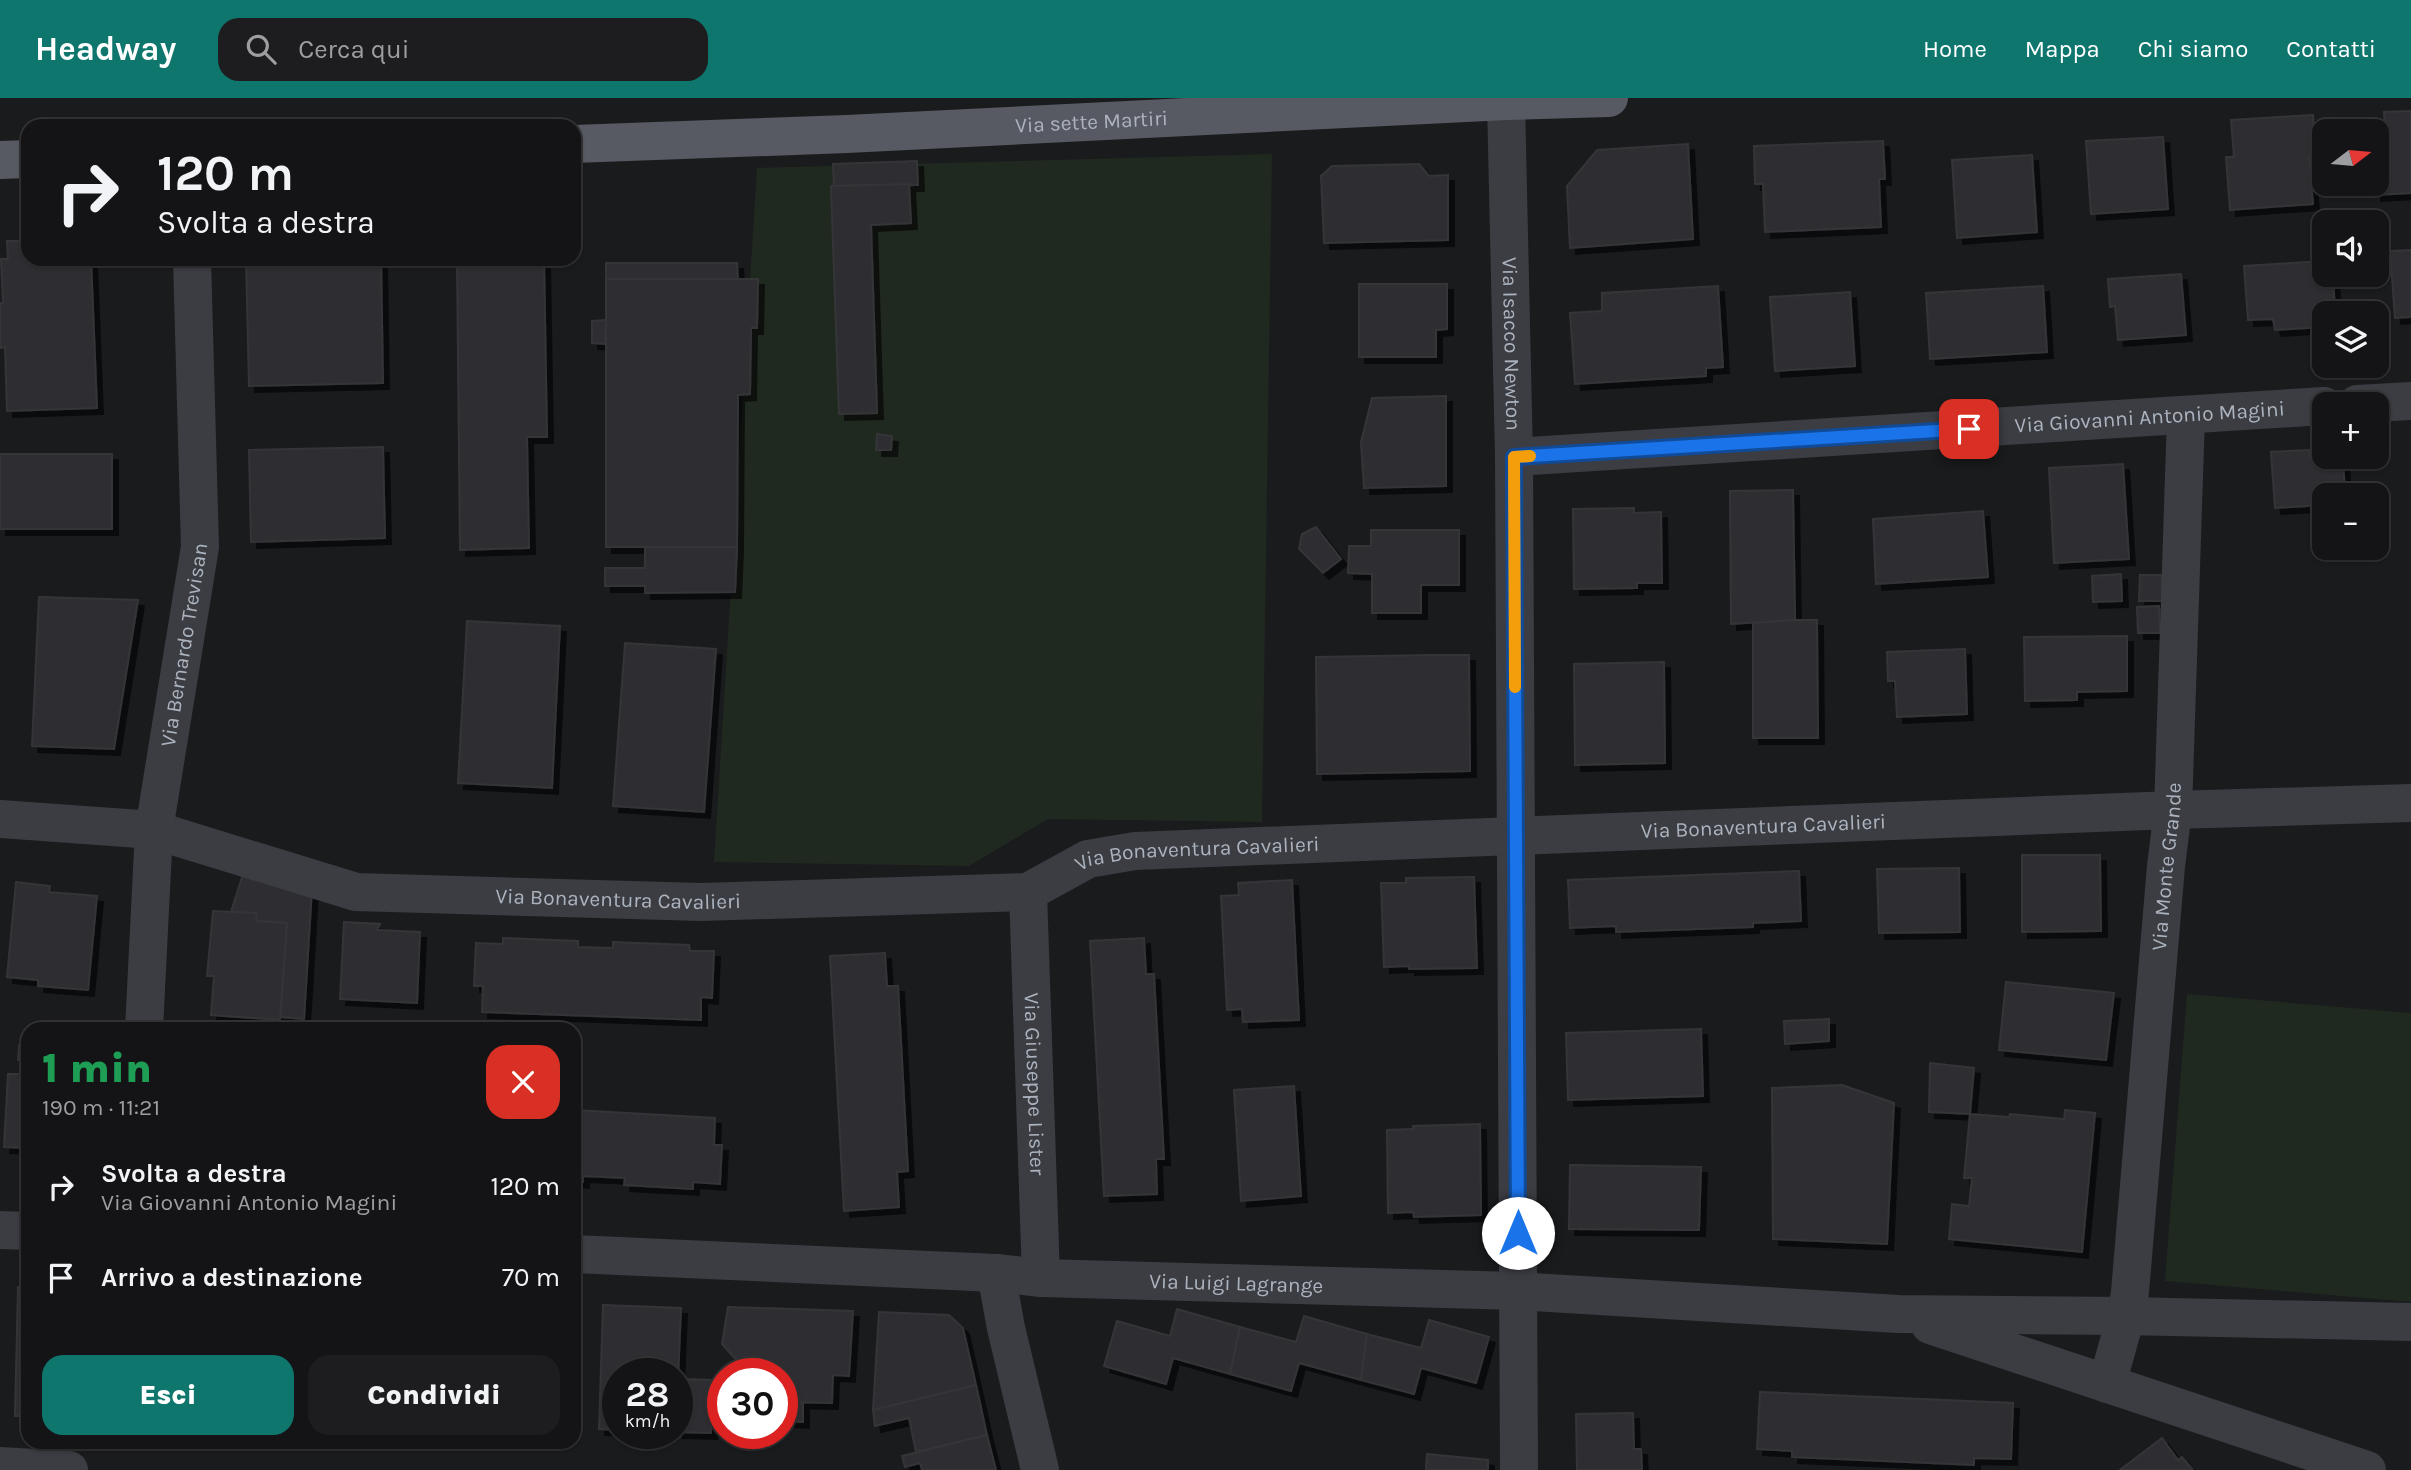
<!DOCTYPE html>
<html lang="it">
<meta charset="utf-8">
<style>
body{margin:0;font-family:Karla,sans-serif;background:#1d1d1f;color:#f1f3f6;height:100vh;display:flex;flex-direction:column;font-size:26px;white-space:nowrap}
*{box-sizing:border-box;margin:0}
p{font-size:23px;color:#9d9ea1}
.icon{flex:none;width:38px;height:38px;fill:none;stroke:currentColor;stroke-width:2;stroke-linecap:round;stroke-linejoin:round}
.map{position:relative;flex:1;overflow:hidden}
.drawer{position:absolute;left:21px;top:924px;width:560px;height:427px;display:flex;flex-direction:column;background:#141416;border-radius:21px;box-shadow:0 2px 5px #0004,0 0 0 2px #333335}
.drawer>*{flex:none}
.banner{position:absolute;left:21px;top:21px;width:560px;height:147px;border-radius:21px;box-shadow:0 2px 5px #0004,0 0 0 2px #333335;background:#141416;color:#f1f3f6;overflow:hidden}
.needle{width:46px;rotate:74deg}
.fabs{position:absolute;left:2312px;top:21px;display:grid;gap:14px}
.fabs a{display:grid;place-items:center;width:77px;height:77px;border-radius:14px;background:#141416;box-shadow:0 2px 5px #0004,0 0 0 2px #333335;font-size:35px}
.speed{position:absolute;left:602px;top:1260px;display:flex;gap:14px;font-size:35px;font-weight:700;text-align:center}
.speed>*{display:grid;place-content:center;width:91px;height:91px;border-radius:50%;background:#141416;box-shadow:0 2px 5px #0004,0 0 0 2px #333335;line-height:1}
.speed small{font-size:18px;font-weight:400}
.speed .limit{border:10px solid #d22;background:#fff;color:#111}
.pin{position:absolute;display:grid;place-items:center;width:60px;height:60px;color:#fff;margin:-30px;border-radius:14px;box-shadow:0 4px 10px #0006}
.me{position:absolute;width:77px;margin:-38px;rotate:0deg;stroke-linejoin:round;filter:drop-shadow(0 0 5px #0008)}
.turn{display:flex;align-items:center;gap:24px;height:147px;padding:0 21px;font-size:32px}
.turn .icon{width:91px;height:91px;stroke-width:2.5}
.turn b{display:block;font-size:49px;line-height:60px}
.round{display:grid;place-items:center;flex:none;width:74px;height:74px;border-radius:21px;background:#1d1d1f}
.headline{display:flex;align-items:center;justify-content:space-between;height:119px;padding:0 21px}
h1{font-size:42px;font-weight:800;line-height:52px;color:#1e9e55}
.action{display:flex;gap:14px;margin-top:auto;padding:14px 21px}
.action a{flex:1;height:80px;border-radius:21px;background:#0f766e;color:#fff;font-size:28px;font-weight:800;line-height:80px;text-align:center}
.action a+a{background:#1d1d1f;color:#f1f3f6}
ul{padding:0;list-style:none}
li{display:flex;align-items:center;gap:21px;height:91px;padding:0 21px}
li div{flex:1}
li b{display:block;font-size:26px}
li em{font-style:normal}
header{display:flex;align-items:center;gap:42px;box-sizing:border-box;height:98px;padding:0 35px;background:#0f766e;color:#fff}
header strong{font-size:33px}
nav{display:flex;gap:38px;margin-inline-start:auto;font-size:24px}
.search{width:490px;height:63px;background:#1d1d1f;display:flex;align-items:center;gap:18px;box-sizing:border-box;padding:0 24px;border-radius:21px;color:#9d9ea1;font-size:26px}
.map>svg:first-child{display:block}
.green{fill:#202920}
.building{fill:#2d2e31;stroke:#343539;stroke-width:2;filter:url(#shadow)}
.lines{fill:none;stroke-linecap:round;stroke-linejoin:round}
.minor{stroke:#3b3d43;stroke-width:38}
.major{stroke:#575a62;stroke-width:38}
.route-casing{stroke:#114b97;stroke-width:18}
.route{stroke:#1a73e8;stroke-width:12}
.slow{stroke:#f59e0b;stroke-width:12}
.labels{text-anchor:middle;stroke-width:7;stroke-linejoin:round;paint-order:stroke}
.street-label{font-size:21px;fill:#acb3be;stroke:#151518}
</style>
<header>
<strong>Headway</strong>
<div class="search"><svg class="icon" aria-label="search" viewBox="0 0 24 24"><circle cx="10" cy="10" r="6"/><path d="M15 15l6 6"/></svg>Cerca qui</div>
<nav><a>Home</a><a>Mappa</a><a>Chi siamo</a><a>Contatti</a></nav>
</header>
<div class="map">
<svg width="2411" height="1372" viewBox="0 0 2411 1372">
<defs>
<filter id="shadow"><feDropShadow dx="6" dy="6" stdDeviation="0" flood-color="#0009"/></filter>
</defs>
<rect width="100%" height="100%" fill="#1a1b1d"/>
<g class="green">
<path d="M1272 56 1262 724 1048 721 969 768 714 764 757 70Z"/>
<path d="M2187 896 2411 915V1204L2165 1183Z"/>
</g>
<g class="building">
<path d="M2411 13V95L2375 97 2376 52 2386 51 2384 14Z"/>
<path d="M2313 17 2316 58H2309L2313 106 2230 112 2226 59H2234L2231 22Z"/>
<path d="M2163 39 2168 111 2091 116 2086 43Z"/>
<path d="M1883 43 1885 81H1879L1881 129 1765 134 1763 86H1755L1754 48Z"/>
<path d="M1688 46 1693 141 1570 150 1567 88 1597 52Z"/>
<path d="M2032 57 2037 134 1957 140 1952 62Z"/>
<path d="M917 63 918 87 834 88 833 66Z"/>
<path d="M1419 66 1429 78 1448 77V142L1324 145 1321 78 1332 68Z"/>
<path d="M909 86 911 125 871 127 877 315 839 316 831 88Z"/>
<path d="M7 143H28V161H91L97 310 7 313 5 249 0 250V205H3L1 161H8Z"/>
<path d="M2411 152V219L2395 220 2390 153Z"/>
<path d="M246 161H381L383 285 249 288Z"/>
<path d="M457 161H544L547 339H527L529 450 460 452Z"/>
<path d="M2324 163V177H2333L2335 215H2324V229L2275 232 2273 221 2248 222 2244 168Z"/>
<path d="M606 165H737L738 181H606Z"/>
<path d="M2181 176 2186 237 2118 242 2115 208 2110 209 2108 181Z"/>
<path d="M606 181H758L757 230H751L750 296 738 297 737 449H606Z"/>
<path d="M1359 186H1447V231L1436 232V259H1359Z"/>
<path d="M1718 188 1723 269 1706 270V278L1575 286 1570 215 1602 213V195Z"/>
<path d="M2043 188 2047 254 1930 261 1926 195Z"/>
<path d="M1850 194 1855 268 1775 273 1770 199Z"/>
<path d="M606 222 605 246 592 245V223Z"/>
<path d="M1446 298V388L1364 390 1361 344 1372 300Z"/>
<path d="M877 336 892 338 891 352H876Z"/>
<path d="M383 349 385 440 251 444 249 352Z"/>
<path d="M2309 352 2310 361 2343 359 2345 397H2324V407L2275 410 2271 354Z"/>
<rect x="0" y="356" width="112" height="75"/>
<path d="M2123 366 2129 461 2054 465 2049 370Z"/>
<path d="M1793 392 1795 522 1731 526 1730 393Z"/>
<path d="M1634 410V415L1661 414 1662 485H1637V490L1574 491 1573 411Z"/>
<path d="M1983 413 1988 479 1876 486 1873 421Z"/>
<path d="M1316 429 1341 461 1323 475 1299 451 1302 436Z"/>
<path d="M1371 432H1459V487H1421V515H1372V476L1348 475 1349 448H1371Z"/>
<path d="M645 449H737L735 494 645 495V488H605V470H645Z"/>
<path d="M2121 476 2122 503 2093 504 2092 478Z"/>
<path d="M2140 477H2162V503H2139Z"/>
<path d="M39 499 138 502 114 651 32 648Z"/>
<path d="M2159 508 2160 535H2138L2137 509Z"/>
<path d="M1795 522H1817L1818 640H1753V525Z"/>
<path d="M467 523 560 528 552 690 458 685Z"/>
<path d="M2127 538V593L2077 594V602L2025 603 2024 539Z"/>
<path d="M625 545 716 551 704 714 613 708Z"/>
<path d="M1965 551 1967 616 1897 619 1895 583H1888L1887 554Z"/>
<path d="M1433 557H1469L1470 673 1317 676 1316 559Z"/>
<path d="M1664 564 1665 665 1575 667 1574 566Z"/>
<path d="M2022 757H2100L2101 833 2022 834Z"/>
<path d="M1959 770 1960 834 1879 835 1877 771Z"/>
<path d="M244 773 312 790 304 921 280 919 287 825 256 823 257 815 231 814Z"/>
<path d="M1799 773 1801 823 1753 825V829L1616 834V828L1570 830 1568 782Z"/>
<path d="M1474 779 1477 870 1409 871V868L1384 869 1381 785H1406V780Z"/>
<path d="M1292 782 1299 922 1243 924 1242 911 1227 912 1221 798 1239 797 1238 785Z"/>
<path d="M16 784 50 788 49 794 97 798 88 892 38 888V882L7 879Z"/>
<path d="M213 813 257 815 256 823 287 825 280 922 211 917 214 878H207Z"/>
<path d="M344 824 380 826 377 832 420 834 417 905 340 901Z"/>
<path d="M503 840 578 843V849L613 850V844L689 847 690 853H714L712 900 701 899V922L482 914 483 888H474L476 845 503 846Z"/>
<path d="M1144 840 1146 876H1154L1164 1061H1156L1157 1096 1104 1098 1090 843Z"/>
<path d="M885 855 887 888H898L908 1073 897 1074 899 1109 844 1113 830 858Z"/>
<path d="M2006 884 2114 895 2106 962 1999 952Z"/>
<path d="M1829 921V943L1785 946 1784 923Z"/>
<path d="M1701 931 1703 998 1568 1002 1566 935Z"/>
<path d="M19 947H28V962H18Z"/>
<path d="M1930 965 1974 970 1970 1016 1929 1014Z"/>
<path d="M8 976H28V1050L4 1049Z"/>
<path d="M1842 987 1894 1005 1887 1146 1773 1141 1772 990Z"/>
<path d="M1294 988 1301 1098 1241 1103 1234 992Z"/>
<path d="M574 1012 715 1020 714 1047H722L720 1086 693 1084V1091L624 1087 625 1080 583 1078V1084L574 1083Z"/>
<path d="M2065 1012 2095 1015 2082 1154 1949 1141 1952 1106 1969 1108 1972 1080H1964L1970 1016 2009 1019 2010 1016 2064 1021Z"/>
<path d="M1480 1026 1481 1117 1414 1119 1413 1114 1388 1115 1387 1032 1413 1031V1028Z"/>
<path d="M1570 1067 1701 1069 1699 1132 1569 1131Z"/>
<path d="M18 1189 28 1190V1318H15Z"/>
<path d="M603 1207 681 1210 678 1281 713 1282 711 1335 677 1334V1276H618V1332L599 1331Z"/>
<path d="M728 1209 853 1213 849 1278 833 1277 832 1305 782 1304V1276L747 1274 722 1246Z"/>
<path d="M1177 1211 1240 1229 1230 1276 1173 1260 1166 1286 1104 1268 1117 1223 1170 1238Z"/>
<path d="M879 1214 949 1217 963 1230 976 1287 873 1312Z"/>
<path d="M1304 1218 1367 1236 1361 1282 1299 1265 1291 1293 1230 1276 1240 1229 1296 1244Z"/>
<path d="M1429 1222 1489 1239 1476 1285 1421 1270 1414 1296 1361 1282 1367 1236 1421 1250Z"/>
<path d="M976 1287 987 1337 916 1354 909 1320 875 1328 873 1312Z"/>
<path d="M1760 1294 2013 1305 2011 1361 1974 1360V1367L1792 1359V1353L1757 1351Z"/>
<path d="M782 1304 803 1306V1324L782 1323Z"/>
<path d="M1633 1315 1634 1351H1641L1642 1372H1577L1576 1316Z"/>
<path d="M987 1337 996 1372H922L920 1365 905 1369 902 1358Z"/>
<path d="M2162 1340 2178 1362 2182 1359 2193 1372H2120Z"/>
<path d="M1427 1356 1488 1362V1372H1426Z"/>
</g>
<g class="lines">
<g class="minor">
<path id="s1" d="M1506 3 1514 359 1519 1372"/>
<path d="M2357 306 2411 303"/>
<path id="s2" d="M1514 359 2324 308"/>
<path id="s3" d="M0 721 154 732 356 794 702 804 1028 794 1088 761 1135 753 2173 712 2411 705"/>
<path id="s4" d="M1028 794 1041 1180"/>
<path id="s5" d="M144 931 154 732 200 449 192 161"/>
<path d="M0 1132 28 1133"/>
<path id="s6" d="M574 1156 996 1175 1041 1180 1517 1193 1898 1216 2126 1218 2411 1224"/>
<path d="M996 1175 1006 1230 1040 1372"/>
<path d="M1930 1227 2367 1372"/>
<path id="s7" d="M2107 1286 2126 1218 2130 1194 2166 768 2173 712 2186 318"/>
<path d="M0 1368 69 1372"/>
</g>
<g class="major">
<path id="s8" d="M574 46 847 36 1506 3 1609 0"/>
<path d="M0 62 28 61"/>
</g>
</g>
<g class="lines">
<g class="route-casing">
<path id="route" d="M1518 1135 1514 359 1969 331"/>
</g>
<use href="#route" class="route"/>
<path class="slow" d="M1515 589 1514 359 1530 358"/>
</g>
<g class="labels">
<g class="street-label">
<text dy="7" stroke="none"><textPath href="#s8" startOffset="518">Via sette Martiri</textPath></text>
<text dy="7" stroke="none"><textPath href="#s1" startOffset="243">Via Isacco Newton</textPath></text>
<text dy="7" stroke="none"><textPath href="#s2" startOffset="637">Via Giovanni Antonio Magini</textPath></text>
<text dy="7" stroke="none"><textPath href="#s5" startOffset="387">Via Bernardo Trevisan</textPath></text>
<text dy="7" stroke="none"><textPath href="#s3" startOffset="1783">Via Bonaventura Cavalieri</textPath></text>
<text dy="7" stroke="none"><textPath href="#s3" startOffset="1216">Via Bonaventura Cavalieri</textPath></text>
<text dy="7" stroke="none"><textPath href="#s7" startOffset="522">Via Monte Grande</textPath></text>
<text dy="7" stroke="none"><textPath href="#s3" startOffset="628">Via Bonaventura Cavalieri</textPath></text>
<text dy="7" stroke="none"><textPath href="#s4" startOffset="192">Via Giuseppe Lister</textPath></text>
<text dy="7" stroke="none"><textPath href="#s6" startOffset="663">Via Luigi Lagrange</textPath></text>
</g>
</g>
</svg>
<div class="fabs">
<a><svg class="needle" viewBox="-14 -14 28 28"><path d="M0-13l5 13h-10z" fill="#e53935"/><path d="M0 13l5-13h-10z" fill="#9d9ea1"/></svg></a>
<a><svg class="icon" aria-label="sound" viewBox="0 0 24 24"><path d="M4 9h4l5-4v14l-5-4H4zM17 9q2 3 0 6"/></svg></a>
<a><svg class="icon" aria-label="layers" viewBox="0 0 24 24"><path d="M12 4l9 5-9 5-9-5zM3 14l9 5 9-5"/></svg></a>
<a>+</a>
<a>−</a>
</div>
<div class="speed"><div>28<small>km/h</small></div><div class="limit">30</div></div>
<div class="pin" style="left:1969px;top:331px;background:#d93025"><svg class="icon" aria-label="arrive" viewBox="0 0 24 24"><path d="M6 21V4h12l-3 4 3 4H6"/></svg></div>
<svg class="me" style="left:1518px;top:1135px" viewBox="-20 -20 40 40"><circle r="19" fill="#fff"/><path d="M0-13L10 11 0 6-10 11z" fill="#1a73e8"/></svg>
<div class="banner">
<div class="turn"><svg class="icon" aria-label="right" viewBox="0 0 24 24"><path d="M7 20v-9h11M14 6l5 5-5 5"/></svg><div><b>120 m</b>Svolta a destra</div></div>
</div>
<section class="drawer">
<div class="headline"><div><h1>1 min</h1><p>190 m · 11:21</p></div><a class="round" style="background:#d93025;color:#fff"><svg class="icon" aria-label="close" viewBox="0 0 24 24"><path d="M6 6l12 12M18 6L6 18"/></svg></a></div>
<ul>
<li><svg class="icon" aria-label="right" viewBox="0 0 24 24"><path d="M7 20v-9h11M14 6l5 5-5 5"/></svg><div><b>Svolta a destra</b><p>Via Giovanni Antonio Magini</p></div><em>120 m</em></li>
<li><svg class="icon" aria-label="arrive" viewBox="0 0 24 24"><path d="M6 21V4h12l-3 4 3 4H6"/></svg><div><b>Arrivo a destinazione</b></div><em>70 m</em></li>
</ul>
<div class="action"><a>Esci</a><a>Condividi</a></div>
</section>
</div>
